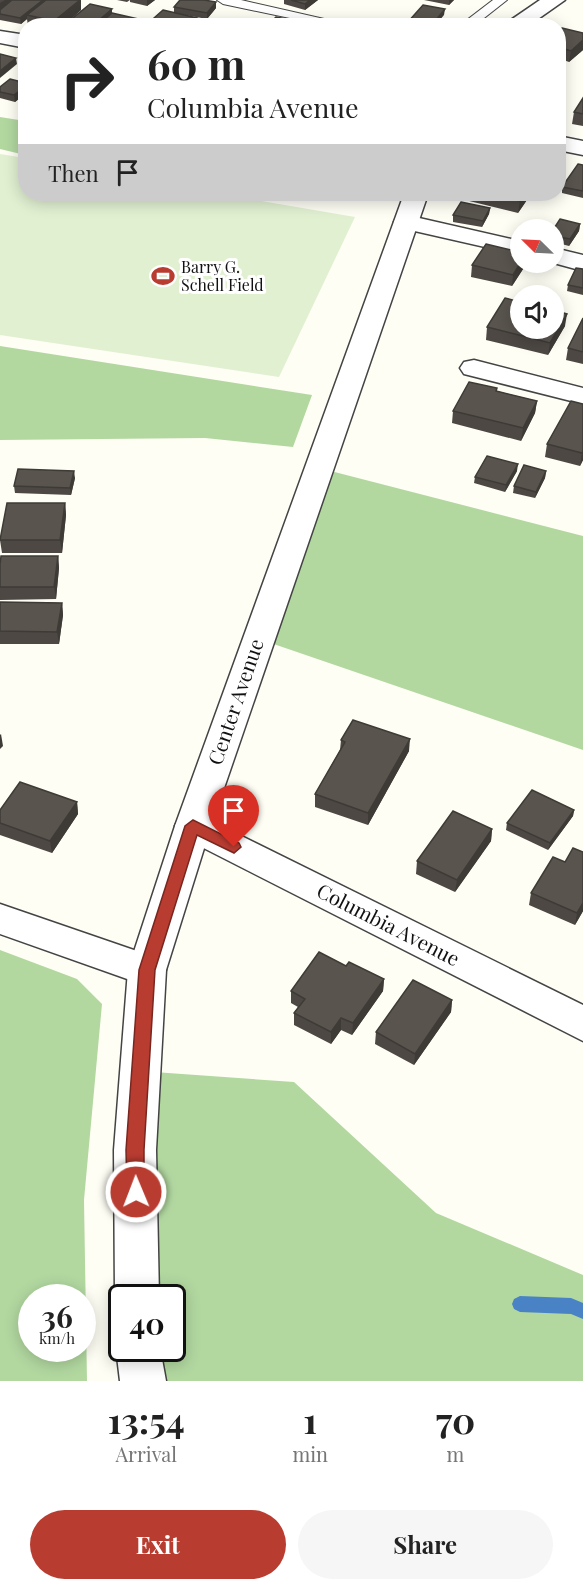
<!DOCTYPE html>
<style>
body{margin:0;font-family:"Playfair Display",serif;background:#f6f6f6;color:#222;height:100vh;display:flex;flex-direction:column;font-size:22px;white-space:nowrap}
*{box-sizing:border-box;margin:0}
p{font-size:20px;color:#767676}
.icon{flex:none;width:33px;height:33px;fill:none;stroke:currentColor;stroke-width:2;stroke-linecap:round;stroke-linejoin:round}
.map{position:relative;height:1381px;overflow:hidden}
.panel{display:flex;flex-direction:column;background:#fff;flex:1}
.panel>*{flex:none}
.hud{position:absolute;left:18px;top:18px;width:548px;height:183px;border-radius:24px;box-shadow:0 3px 15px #0003;background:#fff;color:#222;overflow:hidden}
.needle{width:39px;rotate:294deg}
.fabs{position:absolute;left:510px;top:219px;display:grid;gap:12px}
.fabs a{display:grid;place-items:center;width:54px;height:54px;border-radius:50%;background:#fff;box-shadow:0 3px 15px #0003;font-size:30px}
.speed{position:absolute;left:18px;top:1284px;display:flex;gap:12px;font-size:30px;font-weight:700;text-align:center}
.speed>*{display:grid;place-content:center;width:78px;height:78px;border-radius:50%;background:#fff;box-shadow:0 3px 15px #0003;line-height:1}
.speed small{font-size:15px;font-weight:400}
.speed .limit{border:3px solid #111;border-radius:9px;background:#fff;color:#111}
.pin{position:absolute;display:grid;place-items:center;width:51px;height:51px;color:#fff;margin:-62px -26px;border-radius:50% 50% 50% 0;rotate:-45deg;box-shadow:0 0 6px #0007}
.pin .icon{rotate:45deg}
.me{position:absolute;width:66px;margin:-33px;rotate:359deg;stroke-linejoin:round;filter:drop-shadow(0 0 4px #0008)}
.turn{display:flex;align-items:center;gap:21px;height:126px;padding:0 30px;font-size:27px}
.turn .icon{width:78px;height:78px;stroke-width:2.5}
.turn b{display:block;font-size:42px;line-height:51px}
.then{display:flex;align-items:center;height:57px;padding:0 30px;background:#0003;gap:12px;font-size:22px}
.eta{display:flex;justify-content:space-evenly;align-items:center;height:102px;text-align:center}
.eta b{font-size:36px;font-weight:700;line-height:42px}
.action{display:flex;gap:12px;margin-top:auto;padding:12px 30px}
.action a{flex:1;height:69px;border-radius:36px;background:#b93c31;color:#fff;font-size:24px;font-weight:700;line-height:69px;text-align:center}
.action a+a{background:#f6f6f6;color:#222}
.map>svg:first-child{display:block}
.forest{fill:#b2d8a0;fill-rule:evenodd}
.pitch{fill:#e1f0d1}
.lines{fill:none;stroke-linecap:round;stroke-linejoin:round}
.stream{fill:#4983c5;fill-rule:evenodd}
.service-casing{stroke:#444;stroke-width:2}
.minor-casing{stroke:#444;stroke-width:3}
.tertiary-casing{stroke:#444;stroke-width:3}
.service{fill:#fff;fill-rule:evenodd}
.minor{fill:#fff;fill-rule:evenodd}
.tertiary{fill:#fff;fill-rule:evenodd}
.wall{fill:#4d4843}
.shaded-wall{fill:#3e3b37}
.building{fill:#59544e;stroke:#3e3b37;stroke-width:1.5}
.route{fill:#b93c31;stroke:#782720;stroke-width:1.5}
.labels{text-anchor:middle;stroke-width:6;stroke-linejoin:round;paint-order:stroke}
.far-poi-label{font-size:16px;fill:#111;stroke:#fff;text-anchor:start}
.street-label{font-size:20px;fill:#111;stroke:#fff}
</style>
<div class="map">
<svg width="583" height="1381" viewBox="0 0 583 1381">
<rect width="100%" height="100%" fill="#fefef5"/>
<g class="forest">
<path d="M0 117 25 121V155L0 149Z"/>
<path d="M0 346 312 395 293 447 205 438 0 440Z"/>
<path d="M319 468 583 536V750L259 639Z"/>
<path d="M0 950 77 979 102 1004 84 1200 87 1381H0ZM32 1298H82V1348H32Z"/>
<path d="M140 1071 294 1082 436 1213 583 1275V1381H143L138 1349 172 1348V1298H137Z"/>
</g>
<path class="pitch" d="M0 154 25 158 26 194H221L355 217 279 377 0 335Z"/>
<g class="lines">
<path class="stream" d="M520 1296 571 1298 583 1303V1319L571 1314 520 1312 514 1309 512 1304 514 1299Z"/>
<g class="service-casing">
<g id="service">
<path d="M217 0H241L355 26H328L223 4Z"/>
<path d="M493 0H507L474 26H459Z"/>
</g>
</g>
<g class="minor-casing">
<g id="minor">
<path d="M0 31 26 35V48L0 43Z"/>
<path d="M558 136 583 141V155L558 150Z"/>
<path d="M406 215 520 241V255L397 227 394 222 397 217Z"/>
<path d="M554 248 583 255V271L550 262H554Z"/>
<path d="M474 360 583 388V404L464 374 460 368 464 362Z"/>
<path d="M193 812 583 1005V1041L180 836 175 826 180 816Z"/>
<path d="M0 904 160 959 166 970 160 981 147 986 0 934Z"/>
</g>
</g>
<g class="tertiary-casing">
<g id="tertiary">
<path d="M540 0H565L528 26H502Z"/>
<path d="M404 194H428L211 826 166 970 156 1150 159 1298H122V1313L115 1298 114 1150 128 970 175 826Z"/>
<path d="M122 1334V1348H160L166 1381H120L116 1348Z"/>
</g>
</g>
<use href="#service" class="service"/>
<use href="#minor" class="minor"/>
<use href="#tertiary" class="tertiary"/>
</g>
<g class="wall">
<path d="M0 0H81V10L63 26H28L27 19 21 24 0 20Z"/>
<path d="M117 0H155L147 6 130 2V0L127 2Z"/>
<path d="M284 0H318L305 10 284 4Z"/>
<path d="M424 0H454L449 5Z"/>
<path d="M174 7 216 8 207 19 174 13Z"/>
<path d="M112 9V13L138 19 139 25 69 26 68 22Z"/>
<path d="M558 32 583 33V50L569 62 558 58Z"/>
<path d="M26 83V93L15 102 0 98V87Z"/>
<path d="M583 98V126L572 124 574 112Z"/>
<path d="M583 165V198L562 193V187Z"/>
<path d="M465 194H531L518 213 465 200Z"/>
<path d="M490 208 489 214 482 227 453 222V215Z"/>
<path d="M580 224 579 231 569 246 554 242V230Z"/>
<path d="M526 262 525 266 512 286 471 277 472 265Z"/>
<path d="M583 269V295L567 291 568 285Z"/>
<path d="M583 318V364L566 360 568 348Z"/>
<path d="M565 326 548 355 486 340 487 327Z"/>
<path d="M497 388V391L537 401 535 413 521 441 452 423 453 411Z"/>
<path d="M583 404V460L580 466 545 457 547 444Z"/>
<path d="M517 471 505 492 474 483 475 477Z"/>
<path d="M546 471 545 478 535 498 513 493 514 486Z"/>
<path d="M75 478 71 495 15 493 14 486Z"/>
<path d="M65 503 66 515 62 553H2L0 540Z"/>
<path d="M58 556 59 568 56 599 0 600V565Z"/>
<path d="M0 602 62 603 63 615 59 644H0Z"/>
<path d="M341 740 409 751 368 825 315 807V794L340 750Z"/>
<path d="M77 802 78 814 52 853 0 835V810Z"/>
<path d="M574 810 573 816 548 850 506 830 507 823Z"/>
<path d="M492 829 491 841 455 892 416 874 417 861Z"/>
<path d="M583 852V911L575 925 529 905 531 893 565 862Z"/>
<path d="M346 966 384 979 383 991 352 1035 341 1030 331 1044 294 1025V1013L298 1007 291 1003V991Z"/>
<path d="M452 1000 451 1012 414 1065 375 1044 376 1032Z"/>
</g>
<g class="shaded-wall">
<path d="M5 0H14L0 10V3Z"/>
<path d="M43 0H47L27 15V19L21 24 20 18Z"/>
<path d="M81 0V10L63 26H54V21Z"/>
<path d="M147 0H155L147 6Z"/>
<path d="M310 0H318L305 10V4Z"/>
<path d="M449 0H454L449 5Z"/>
<path d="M216 2V8L207 19V13Z"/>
<path d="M112 9V15L100 26H92Z"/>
<path d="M445 9 444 15 435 26H431Z"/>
<path d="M197 18V26H188Z"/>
<path d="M138 19 139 25 138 26H130Z"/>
<path d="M291 20V26H285Z"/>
<path d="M583 40V50L569 62 571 51Z"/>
<path d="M16 58 17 64 0 78V71Z"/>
<path d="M561 67 560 79 558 82V73Z"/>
<path d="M26 86V93L15 102 14 95Z"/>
<path d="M525 194H531L518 213 520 201Z"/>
<path d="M490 208 489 214 482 227 483 221Z"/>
<path d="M580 224 579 231 569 246 570 239Z"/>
<path d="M521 262H526L525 266 512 286 513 275Z"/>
<path d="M567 314 565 326 548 355 550 343Z"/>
<path d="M537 401 535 413 521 441 523 428Z"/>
<path d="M583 451V460L580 466 582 453Z"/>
<path d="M518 464 517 471 505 492 506 485Z"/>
<path d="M74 471 75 478 71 495 70 488Z"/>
<path d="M546 471 545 478 535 498 536 492Z"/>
<path d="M65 503 66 515 62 553 60 540Z"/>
<path d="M58 556 59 568 56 599 54 587Z"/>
<path d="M62 603 63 615 59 644 57 632Z"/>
<path d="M1 734 3 746 0 749V735Z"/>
<path d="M410 739 409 751 368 825V813Z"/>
<path d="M77 802 78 814 52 853 50 841Z"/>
<path d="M574 810 573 816 548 850 550 843Z"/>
<path d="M492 829 491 841 455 892 457 880Z"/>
<path d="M583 903V911L575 925 577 913Z"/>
<path d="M384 979 383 991 352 1035 353 1023Z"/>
<path d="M452 1000 451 1012 414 1065 415 1054Z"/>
<path d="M341 1018V1030L331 1044V1032Z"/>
</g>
<g class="building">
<path d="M12 0H43L20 18 0 14V10Z"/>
<path d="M46 0H80L54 21 27 15Z"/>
<path d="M180 0H204L216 2 207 13 174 7Z"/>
<path d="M291 0H310L305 4Z"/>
<path d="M90 4 112 9 92 26H83L68 22Z"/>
<path d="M423 5 445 9 431 26H413L406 24Z"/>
<path d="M163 10 197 18 188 26H145Z"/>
<path d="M112 13 138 19 130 26H97Z"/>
<path d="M276 17 291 20 285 26H267Z"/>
<path d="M562 28 583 33V40L571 51 558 47V32Z"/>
<path d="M0 54 16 58 0 71Z"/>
<path d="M10 79 26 83V86L14 95 0 92V87Z"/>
<path d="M583 98V114L574 112Z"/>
<path d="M578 164 583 165V191L562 187Z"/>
<path d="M487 194H525L520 201Z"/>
<path d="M461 202 490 208 483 221 453 215Z"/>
<path d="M560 219 580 224 570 239 554 236 553 230Z"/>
<path d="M486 244 520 252 521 262 513 275 472 265Z"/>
<path d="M576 268 583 269V288L568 285Z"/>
<path d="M505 298 520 302V328H554V310L567 314 550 343 487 327Z"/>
<path d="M583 318V352L568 348Z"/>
<path d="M469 382 497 388 496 391 537 401 523 428 453 411Z"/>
<path d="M571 401 583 404V451L582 453 547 444Z"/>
<path d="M487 456 518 464 506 485 475 477Z"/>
<path d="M524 465 546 471 536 492 514 486Z"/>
<path d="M18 469 74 471 70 488 14 486Z"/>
<path d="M7 503H65L60 540H0Z"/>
<path d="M1 556H58L54 587H0V565Z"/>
<path d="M0 602 62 603 57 632 0 631Z"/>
<path d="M353 720 410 739 368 813 315 794 345 742 341 740Z"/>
<path d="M20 782 77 802 50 841 0 823V810Z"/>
<path d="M532 790 574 810 550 843 507 823Z"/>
<path d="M453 811 492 829 457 880 417 861Z"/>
<path d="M573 848 583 852V903L577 913 531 893 553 857 565 862Z"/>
<path d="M319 952 346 966 349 962 384 979 353 1023 341 1018 331 1032 294 1013 305 999 291 991Z"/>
<path d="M413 980 452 1000 415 1054 376 1032Z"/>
</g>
<path class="route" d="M193 820 239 843 241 847 234 853 197 835 155 970 144 1150V1192L142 1198 136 1200 129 1198 127 1192 126 1150 139 970 185 826Z"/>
<defs>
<g id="stadium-bare" transform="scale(1.8)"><path d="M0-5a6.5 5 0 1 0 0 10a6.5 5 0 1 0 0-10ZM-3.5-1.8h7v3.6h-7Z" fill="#b93c31" stroke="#fff" stroke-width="2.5" paint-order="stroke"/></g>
</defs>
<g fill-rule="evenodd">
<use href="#stadium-bare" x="163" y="276"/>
</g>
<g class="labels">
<g class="far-poi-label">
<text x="181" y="273">Barry G.<tspan x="181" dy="18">Schell Field</tspan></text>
</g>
<g class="street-label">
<text transform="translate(236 702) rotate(-71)" y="7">Center Avenue</text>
<text transform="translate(388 925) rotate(27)" y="7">Columbia Avenue</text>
</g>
</g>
</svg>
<div class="fabs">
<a><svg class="needle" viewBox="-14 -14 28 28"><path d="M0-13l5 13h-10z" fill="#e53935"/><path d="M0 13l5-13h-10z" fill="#767676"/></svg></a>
<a><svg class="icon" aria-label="sound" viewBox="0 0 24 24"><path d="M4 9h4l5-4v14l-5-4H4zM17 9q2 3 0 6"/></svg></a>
</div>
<div class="speed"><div>36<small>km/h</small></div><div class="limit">40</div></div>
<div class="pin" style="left:234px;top:847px;background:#d93025"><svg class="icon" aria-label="arrive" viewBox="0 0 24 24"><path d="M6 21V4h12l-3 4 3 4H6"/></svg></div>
<svg class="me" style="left:136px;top:1192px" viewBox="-20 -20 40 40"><circle r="17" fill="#b93c31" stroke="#fff" stroke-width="3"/><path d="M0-11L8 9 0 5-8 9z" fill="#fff"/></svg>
<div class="hud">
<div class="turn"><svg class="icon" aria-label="right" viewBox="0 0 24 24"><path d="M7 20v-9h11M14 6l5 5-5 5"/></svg><div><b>60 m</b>Columbia Avenue</div></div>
<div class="then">Then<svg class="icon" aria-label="arrive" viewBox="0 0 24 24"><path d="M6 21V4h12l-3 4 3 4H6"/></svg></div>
</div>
</div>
<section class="panel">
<div class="eta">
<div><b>13:54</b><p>Arrival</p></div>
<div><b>1</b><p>min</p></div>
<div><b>70</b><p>m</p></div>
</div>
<div class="action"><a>Exit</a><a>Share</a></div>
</section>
